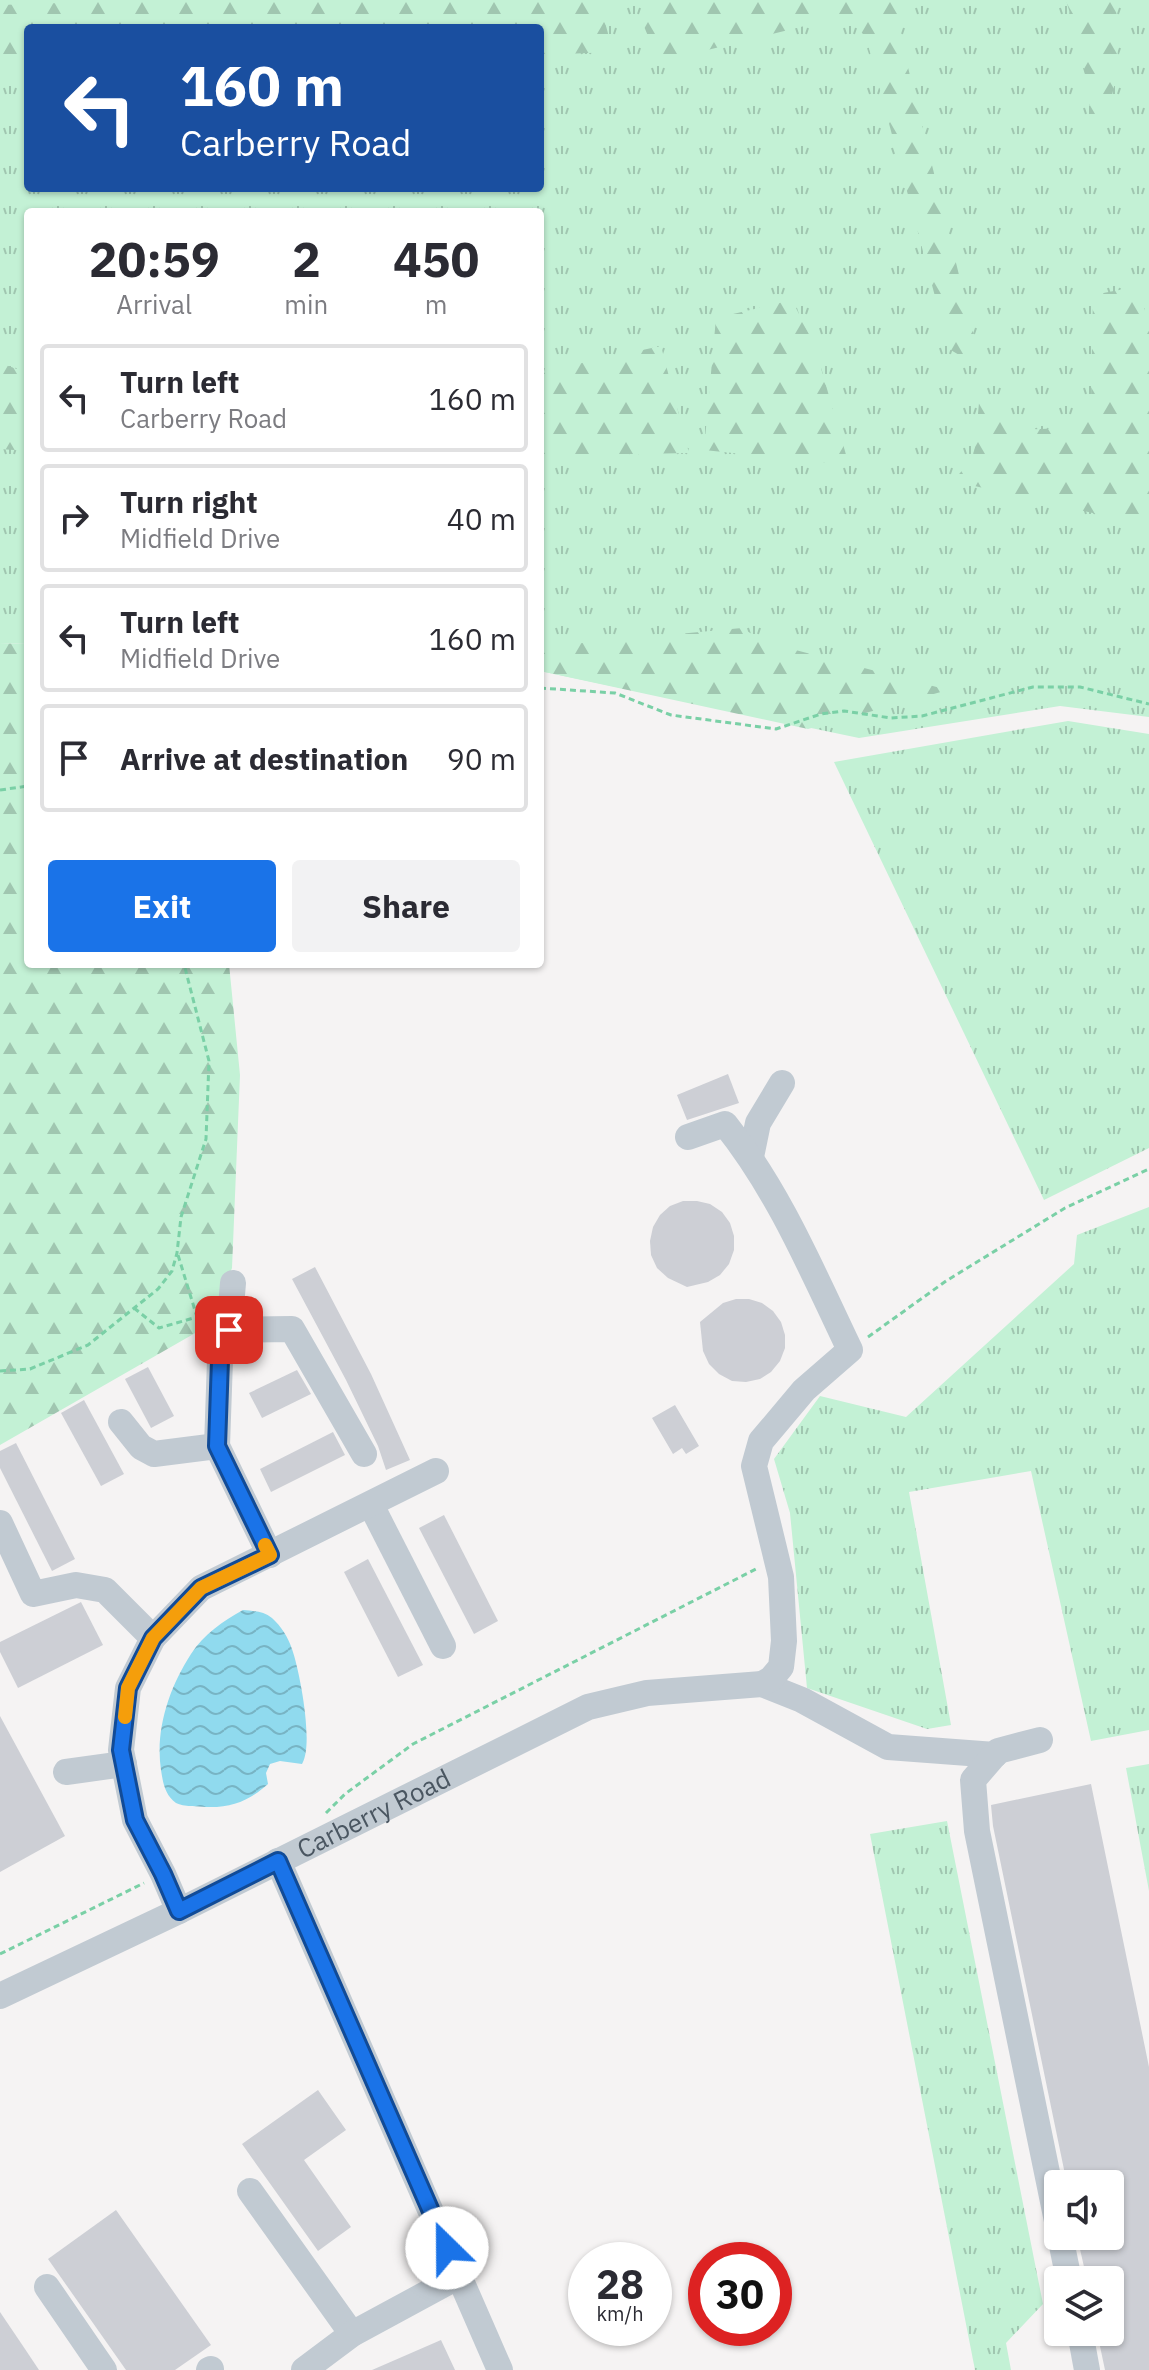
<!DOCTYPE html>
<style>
body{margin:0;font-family:"IBM Plex Sans",sans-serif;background:#f2f2f3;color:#2b2b33;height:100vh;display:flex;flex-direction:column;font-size:30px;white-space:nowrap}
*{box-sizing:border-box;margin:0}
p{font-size:26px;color:#7c7c81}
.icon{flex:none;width:44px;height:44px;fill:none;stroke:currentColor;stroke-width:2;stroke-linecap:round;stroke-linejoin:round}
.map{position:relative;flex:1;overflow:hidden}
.side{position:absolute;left:24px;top:208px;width:520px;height:760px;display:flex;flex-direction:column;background:#fff;border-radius:8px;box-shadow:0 2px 6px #0004}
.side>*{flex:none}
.hud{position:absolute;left:24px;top:24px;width:520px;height:168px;border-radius:8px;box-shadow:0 2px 6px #0004;background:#1a4fa0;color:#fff;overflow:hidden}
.controls{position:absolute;left:1044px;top:2170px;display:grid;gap:16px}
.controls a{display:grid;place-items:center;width:80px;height:80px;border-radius:8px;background:#fff;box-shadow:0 2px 6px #0004;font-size:40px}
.speed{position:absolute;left:568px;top:2242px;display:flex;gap:16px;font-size:40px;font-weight:700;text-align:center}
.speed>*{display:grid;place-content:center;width:104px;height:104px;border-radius:50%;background:#fff;box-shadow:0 2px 6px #0004;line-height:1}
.speed small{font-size:20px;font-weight:400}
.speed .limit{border:12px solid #d22;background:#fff;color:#111}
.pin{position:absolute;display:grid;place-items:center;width:68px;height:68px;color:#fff;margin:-34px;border-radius:16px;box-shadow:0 4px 12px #0006}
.me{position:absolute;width:88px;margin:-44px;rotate:337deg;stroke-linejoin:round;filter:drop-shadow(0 0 6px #0008)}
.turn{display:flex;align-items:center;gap:28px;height:168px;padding:0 24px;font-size:36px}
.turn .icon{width:104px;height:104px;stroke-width:2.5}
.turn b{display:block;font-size:56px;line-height:68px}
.eta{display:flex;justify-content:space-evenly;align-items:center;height:136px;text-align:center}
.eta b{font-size:48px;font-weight:700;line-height:56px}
.button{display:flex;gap:16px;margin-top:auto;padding:16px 24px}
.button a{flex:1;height:92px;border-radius:8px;background:#1a73e8;color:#fff;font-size:32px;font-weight:700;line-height:92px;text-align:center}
.button a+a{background:#f2f2f3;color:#2b2b33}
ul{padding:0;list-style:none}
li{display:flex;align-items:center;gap:24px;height:108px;margin:0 16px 12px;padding:0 8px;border:4px solid #e1e1e2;border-radius:8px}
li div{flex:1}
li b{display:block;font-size:30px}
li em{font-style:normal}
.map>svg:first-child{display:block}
.grass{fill:url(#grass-tufts);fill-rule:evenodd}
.forest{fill:url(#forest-firs)}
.water{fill:url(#water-waves)}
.building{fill:#cdcfd5}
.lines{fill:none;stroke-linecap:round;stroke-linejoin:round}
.path{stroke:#7ad0a6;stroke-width:3;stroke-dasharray:6 4;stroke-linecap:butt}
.minor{stroke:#c1cad2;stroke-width:26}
.route-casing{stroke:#114b97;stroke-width:20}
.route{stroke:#1a73e8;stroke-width:14}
.slow{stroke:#f59e0b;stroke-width:14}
.labels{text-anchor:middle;stroke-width:7;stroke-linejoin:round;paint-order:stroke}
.street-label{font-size:26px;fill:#4a5661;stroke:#fff}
</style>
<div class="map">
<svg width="1149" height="2370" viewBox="0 0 1149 2370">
<defs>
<pattern id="grass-tufts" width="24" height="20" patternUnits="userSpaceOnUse" patternTransform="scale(2)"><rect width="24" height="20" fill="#c3f1d5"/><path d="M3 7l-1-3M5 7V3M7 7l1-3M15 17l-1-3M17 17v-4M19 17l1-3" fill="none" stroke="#a0c6b0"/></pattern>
<pattern id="forest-firs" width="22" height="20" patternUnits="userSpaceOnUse" patternTransform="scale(2)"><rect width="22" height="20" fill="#c3f1d5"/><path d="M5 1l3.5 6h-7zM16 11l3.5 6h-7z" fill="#a0c6b0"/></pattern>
<pattern id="water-waves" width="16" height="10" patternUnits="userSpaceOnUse" patternTransform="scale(2)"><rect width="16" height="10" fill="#90daee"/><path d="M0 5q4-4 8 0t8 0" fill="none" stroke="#78b4c4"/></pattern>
</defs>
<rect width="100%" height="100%" fill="#f5f3f3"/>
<g class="grass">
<path d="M0 0H1149V717L1060 706 859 738 540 671V212H28V643L0 644ZM28 28H540V188H28Z"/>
<path d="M1068 721 1149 734V1148L1044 1200 834 762Z"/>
<path d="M1149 1207V1730L1091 1741 1031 1471 909 1492 951 1725 927 1729 807 1688 790 1513 774 1459 820 1396 906 1417 1074 1264 1077 1235Z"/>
<path d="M1149 1764V1891L1126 1768Z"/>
<path d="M947 1821 1043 2304 1006 2343 1011 2370H975L870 1834Z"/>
</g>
<g class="forest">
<path d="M148 0H599L613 52 540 55V28H28V78L0 79V5Z"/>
<path d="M648 0H898L902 43 974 336 966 359 949 349 866 37 845 16 659 62 640 17Z"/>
<path d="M1066 0H1116C1118 53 1123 89 1094 135L1082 54Z"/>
<path d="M1140 286 1149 332V520L1097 514 953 481 974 457 979 403 1016 430 1065 428 1091 400 1093 295Z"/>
<path d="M792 300 814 344 849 465 704 450 716 318Z"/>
<path d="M661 346 689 453 540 456V372Z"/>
<path d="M0 363 28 373V451L0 449Z"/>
<path d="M742 628 765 642 948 690 808 729 540 671V647Z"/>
<path d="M28 643V964H229L240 1075 232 1268 211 1324 0 1445V644Z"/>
</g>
<path class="water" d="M243 1610C253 1611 263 1611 272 1618 281 1626 288 1637 292 1649 300 1672 314 1745 302 1764L280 1761 270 1764 266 1773 268 1784C249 1801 231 1808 206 1807 197 1806 184 1807 176 1803 165 1795 163 1783 161 1770 155 1730 169 1688 191 1654 204 1634 223 1621 243 1610Z"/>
<g class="building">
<path d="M728 1074 739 1103 687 1120 677 1095Z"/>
<path d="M683 1201H697L710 1204 722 1212 730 1223 734 1236V1250L729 1264 720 1275 708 1282 687 1287 668 1278 657 1268 651 1255 650 1241 653 1227 660 1215 670 1206Z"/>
<path d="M315 1267 371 1374 410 1460 386 1470 378 1446 346 1380 292 1279Z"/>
<path d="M736 1299H749L762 1303 773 1311 781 1322 785 1335V1348L780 1361 771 1372 760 1379 746 1382 732 1381 719 1374 709 1364 703 1351 700 1322 723 1303Z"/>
<path d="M148 1367 174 1416 151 1428 125 1379Z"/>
<path d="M297 1370 311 1394 262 1418 249 1393Z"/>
<path d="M84 1400 124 1474 101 1486 61 1413Z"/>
<path d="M675 1405 699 1446 686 1454 682 1448 673 1454 652 1418Z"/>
<path d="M333 1432 345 1455 271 1492 260 1469Z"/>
<path d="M16 1443 75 1559 52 1571 0 1468V1451Z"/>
<path d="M444 1515 498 1621 474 1634 419 1528Z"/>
<path d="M368 1559 423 1665 398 1677 344 1572Z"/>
<path d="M81 1602 103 1645 18 1688 0 1652V1642Z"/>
<path d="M0 1716 65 1836 0 1872Z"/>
<path d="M1091 1784 1149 2067V2370H1105L1097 2332H1110V2280H1087L1077 2236H1110V2184H1067L993 1826 991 1805Z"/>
<path d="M318 2090 346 2130 304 2160 351 2227 318 2251 242 2144Z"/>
<path d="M116 2210 211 2345 175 2370H126L48 2259Z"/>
<path d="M0 2312 25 2349 39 2370H0Z"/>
<path d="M441 2340 455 2370H372Z"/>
</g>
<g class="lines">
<g class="path">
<path d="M540 688 615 693 671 715 776 729 821 714 844 711 891 718 922 716 1033 687H1080L1149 704"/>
<path d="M0 790 28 786"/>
<path d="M178 1255 197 1317 208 1314"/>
<path d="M134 1308 159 1328 197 1317"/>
<path d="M868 1337 946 1281 1065 1208 1149 1169"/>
<path d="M0 1371 30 1369 88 1345 158 1289 172 1271 177 1253 181 1217 206 1139 209 1061 184 964"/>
<path d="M326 1813 345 1794 413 1744 756 1569"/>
<path d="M0 1954 144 1883"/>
</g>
<g class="minor">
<path d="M751 1157 758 1123 782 1083"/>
<path d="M233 1283 229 1330 220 1360 217 1446 270 1555"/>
<path d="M229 1330 292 1329 364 1454"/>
<path d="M121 1422 141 1447 154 1454 217 1446"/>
<path d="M371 1505 443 1646"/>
<path d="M0 1523 33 1594 76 1585 105 1590 153 1638"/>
<path d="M762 1684 802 1700 888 1747 995 1755"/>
<path d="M1040 1740 998 1751 973 1780 977 1831 1058 2226"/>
<path d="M66 1772 124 1764"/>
<path d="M278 1861 500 2370"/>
<path d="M179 1911 163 1874 135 1820 121 1750 128 1688 153 1638 201 1588 436 1471"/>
<path id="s1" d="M0 1996 179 1911 588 1707 647 1693 762 1684 771 1679 781 1667 784 1641 781 1577 754 1466 761 1441 804 1390 850 1350C813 1273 779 1191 725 1124L688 1137"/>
<path d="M250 2191 352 2334"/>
<path d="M1060 2236 1069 2280"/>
<path d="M47 2287 104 2370"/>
<path d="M1080 2332 1087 2370"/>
<path d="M209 2370 211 2369"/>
<path d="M304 2370 352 2334 459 2276"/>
</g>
</g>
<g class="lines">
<g class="route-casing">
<path id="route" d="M229 1330 220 1360 217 1446 270 1555 201 1588 153 1638 128 1688 121 1750 135 1820 163 1874 179 1911 278 1861 447 2248"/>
</g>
<use href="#route" class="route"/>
<path class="slow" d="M125 1717 128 1688 153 1638 201 1588 270 1555 265 1545"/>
</g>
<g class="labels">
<g class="street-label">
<text dy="9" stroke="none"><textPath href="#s1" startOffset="416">Carberry Road</textPath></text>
</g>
</g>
</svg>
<div class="controls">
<a><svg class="icon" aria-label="sound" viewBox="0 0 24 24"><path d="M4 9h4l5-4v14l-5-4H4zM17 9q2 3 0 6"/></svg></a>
<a><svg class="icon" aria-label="layers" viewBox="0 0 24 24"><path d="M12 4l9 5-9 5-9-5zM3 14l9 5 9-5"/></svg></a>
</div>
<div class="speed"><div>28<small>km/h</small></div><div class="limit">30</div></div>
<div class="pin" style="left:229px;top:1330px;background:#d93025"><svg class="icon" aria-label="arrive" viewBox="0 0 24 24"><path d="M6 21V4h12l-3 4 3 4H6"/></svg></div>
<svg class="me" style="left:447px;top:2248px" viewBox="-20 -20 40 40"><circle r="19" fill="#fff"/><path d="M0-13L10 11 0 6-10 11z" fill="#1a73e8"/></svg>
<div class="hud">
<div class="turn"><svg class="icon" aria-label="left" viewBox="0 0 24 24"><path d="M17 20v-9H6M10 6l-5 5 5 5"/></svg><div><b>160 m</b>Carberry Road</div></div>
</div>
<section class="side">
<div class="eta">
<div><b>20:59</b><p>Arrival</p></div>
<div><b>2</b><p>min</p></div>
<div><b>450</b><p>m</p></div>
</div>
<ul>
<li><svg class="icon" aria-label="left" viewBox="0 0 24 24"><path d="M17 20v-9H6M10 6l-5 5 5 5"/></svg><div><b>Turn left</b><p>Carberry Road</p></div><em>160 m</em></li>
<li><svg class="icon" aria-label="right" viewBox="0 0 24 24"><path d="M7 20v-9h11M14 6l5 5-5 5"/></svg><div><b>Turn right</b><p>Midfield Drive</p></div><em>40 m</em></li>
<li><svg class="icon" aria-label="left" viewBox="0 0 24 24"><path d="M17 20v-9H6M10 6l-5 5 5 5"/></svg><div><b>Turn left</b><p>Midfield Drive</p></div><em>160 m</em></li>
<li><svg class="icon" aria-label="arrive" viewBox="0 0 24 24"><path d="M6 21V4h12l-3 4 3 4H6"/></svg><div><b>Arrive at destination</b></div><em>90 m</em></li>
</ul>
<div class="button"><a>Exit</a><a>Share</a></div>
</section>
</div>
